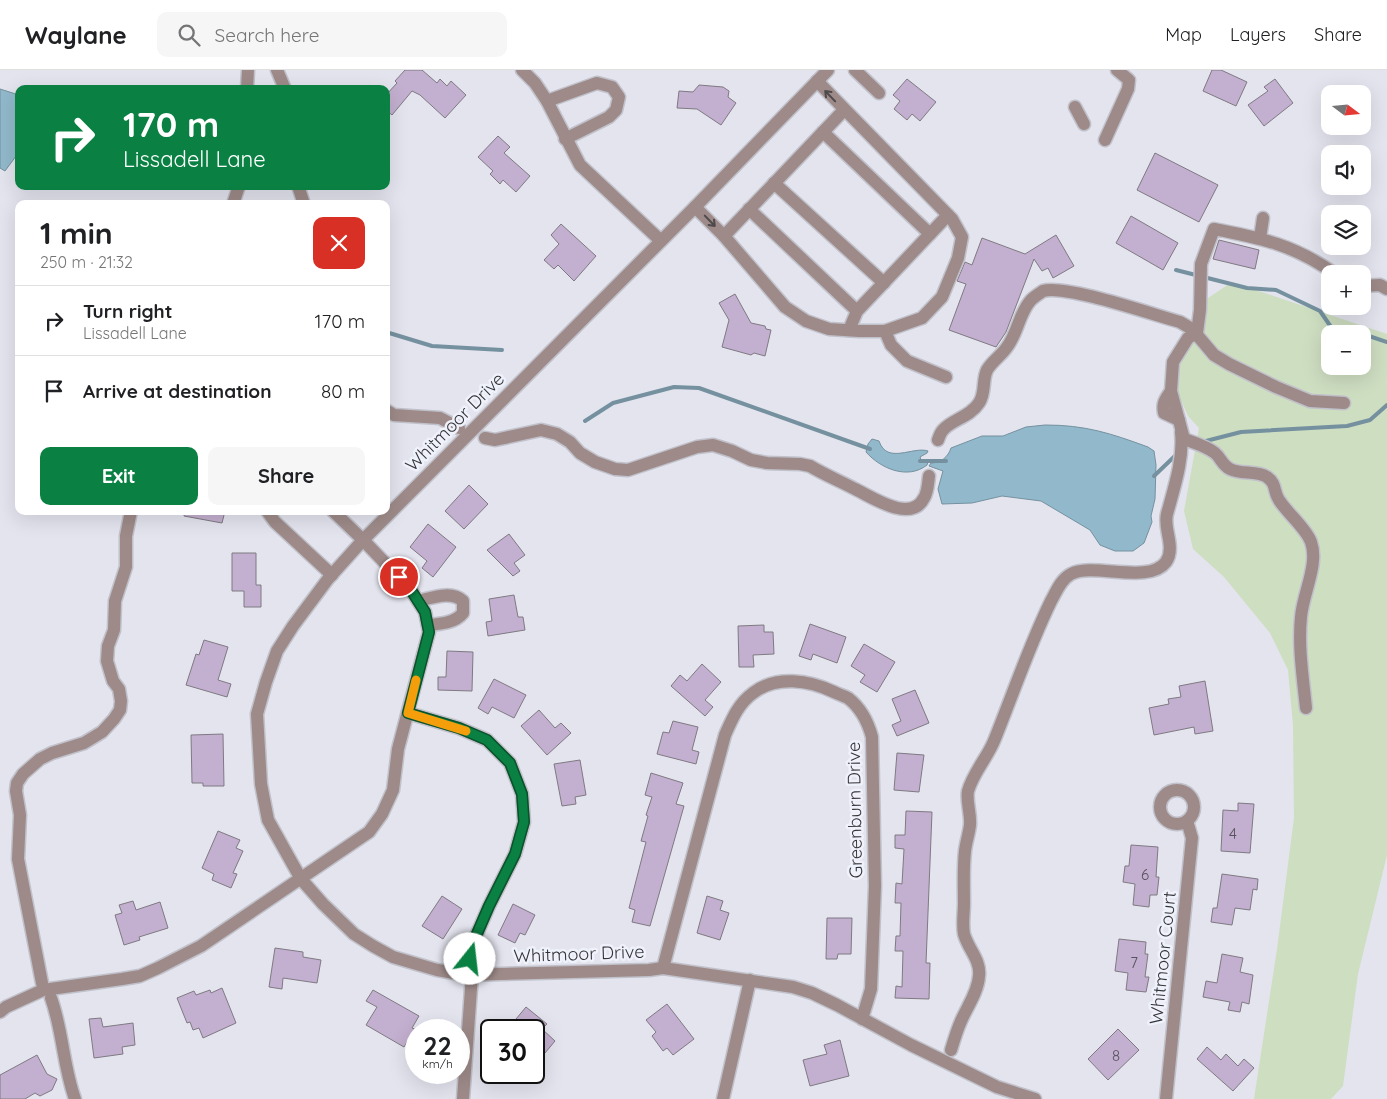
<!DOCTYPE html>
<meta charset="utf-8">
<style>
body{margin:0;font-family:Quicksand,sans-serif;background:#f6f6f6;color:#202124;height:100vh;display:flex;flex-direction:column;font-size:19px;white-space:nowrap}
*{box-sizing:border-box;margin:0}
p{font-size:16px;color:#757577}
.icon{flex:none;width:28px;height:28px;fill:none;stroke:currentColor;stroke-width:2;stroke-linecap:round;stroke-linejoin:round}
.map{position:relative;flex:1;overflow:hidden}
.drawer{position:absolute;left:15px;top:130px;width:375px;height:315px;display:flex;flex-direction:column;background:#fff;border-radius:10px;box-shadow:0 5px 20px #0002}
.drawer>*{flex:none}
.banner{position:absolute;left:15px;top:15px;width:375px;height:105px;border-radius:10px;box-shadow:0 5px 20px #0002;background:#0b8043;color:#fff;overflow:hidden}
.needle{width:32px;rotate:106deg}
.controls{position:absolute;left:1321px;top:15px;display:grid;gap:10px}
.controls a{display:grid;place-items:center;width:50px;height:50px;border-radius:10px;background:#fff;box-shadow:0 5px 20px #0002;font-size:25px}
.speed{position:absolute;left:405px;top:949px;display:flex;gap:10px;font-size:25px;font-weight:700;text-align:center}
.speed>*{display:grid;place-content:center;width:65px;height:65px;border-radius:50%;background:#fff;box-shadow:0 5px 20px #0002;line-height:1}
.speed small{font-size:12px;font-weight:400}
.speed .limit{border:2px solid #111;border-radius:8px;background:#fff;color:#111}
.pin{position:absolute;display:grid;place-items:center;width:42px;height:42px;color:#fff;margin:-21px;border:2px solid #fff;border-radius:50%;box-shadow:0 1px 5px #0007}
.me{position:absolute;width:55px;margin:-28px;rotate:16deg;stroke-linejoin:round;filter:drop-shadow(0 0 4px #0008)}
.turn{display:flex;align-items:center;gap:18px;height:105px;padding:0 25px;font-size:22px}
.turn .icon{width:65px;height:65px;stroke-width:2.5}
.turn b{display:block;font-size:35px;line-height:42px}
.round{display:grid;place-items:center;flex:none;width:52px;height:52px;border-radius:10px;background:#f6f6f6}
.headline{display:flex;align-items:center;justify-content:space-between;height:85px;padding:0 25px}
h1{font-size:30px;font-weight:700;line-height:38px}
.action{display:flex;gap:10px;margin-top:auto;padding:10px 25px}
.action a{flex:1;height:58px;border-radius:10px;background:#0b8043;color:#fff;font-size:20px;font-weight:700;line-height:58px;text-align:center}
.action a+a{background:#f6f6f6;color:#202124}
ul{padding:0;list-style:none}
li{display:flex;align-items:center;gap:15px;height:70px;padding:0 25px;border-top:1px solid #e0e0e0}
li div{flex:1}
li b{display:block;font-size:19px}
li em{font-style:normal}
header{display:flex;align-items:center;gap:30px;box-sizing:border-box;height:70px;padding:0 25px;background:#fff;border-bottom:1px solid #e0e0e0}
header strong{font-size:24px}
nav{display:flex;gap:28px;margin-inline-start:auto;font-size:18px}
.search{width:350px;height:45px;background:#f6f6f6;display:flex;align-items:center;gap:12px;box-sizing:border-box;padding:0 18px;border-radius:10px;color:#757577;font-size:19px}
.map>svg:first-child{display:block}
.green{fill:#cedec1;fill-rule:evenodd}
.water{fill:#91b9cb;stroke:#75919f}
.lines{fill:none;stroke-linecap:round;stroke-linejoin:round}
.stream{stroke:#75919f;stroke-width:4}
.building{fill:#c3afcf;stroke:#7f7a82}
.minor-casing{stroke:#c0c1ca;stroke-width:15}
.minor{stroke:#9e8b89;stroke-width:12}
.oneway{stroke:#4e4a4c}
.route-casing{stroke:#07532c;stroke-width:12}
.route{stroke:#0b8043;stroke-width:9}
.slow{stroke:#f59e0b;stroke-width:9}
.labels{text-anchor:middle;stroke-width:5;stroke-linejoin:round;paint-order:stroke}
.number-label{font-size:15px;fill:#57535e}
.street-label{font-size:18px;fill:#333438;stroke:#f0f2fb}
</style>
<header>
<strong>Waylane</strong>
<div class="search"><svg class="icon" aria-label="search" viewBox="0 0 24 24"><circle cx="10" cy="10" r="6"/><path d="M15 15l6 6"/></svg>Search here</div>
<nav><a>Map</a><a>Layers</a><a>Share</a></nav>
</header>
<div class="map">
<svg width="1387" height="1029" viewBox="0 0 1387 1029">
<rect width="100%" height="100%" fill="#e3e4ee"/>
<path class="green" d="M1232 212 1387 264V785L1358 904 1343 1016 1331 1029H1254L1277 879 1294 748 1293 655 1288 600 1270 563 1224 507 1193 479 1184 441 1199 358 1188 346 1176 319V294L1185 279 1208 228ZM1330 264H1362V296H1330Z"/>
<g class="water">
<path d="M0 19 19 25V82L5 101 0 98Z"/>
<path d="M1045 355C1085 355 1110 363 1148 377L1154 381 1156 395 1155 429 1151 446 1152 452 1144 473 1133 481H1115L1100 475 1090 460 1041 431 1002 426 972 433 942 434 938 419 943 401 929 396 931 393C941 393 948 387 951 378L982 366H1003L1026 357Z"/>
<path d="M872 369 879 371C887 395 913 376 928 381L927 383 920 387 921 390 928 392 927 395C908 410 881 399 866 382L868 374Z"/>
</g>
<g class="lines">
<g class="stream">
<path d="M1176 200 1247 218 1276 220 1320 241 1331 257 1363 264 1387 272"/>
<path d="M386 262 432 276 502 280"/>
<path d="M585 351 613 333 674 317 699 318 870 379"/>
<path d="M1202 372 1241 362 1347 356 1370 350 1387 335"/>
<path d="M920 391H946"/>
<path d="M1154 406 1178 383"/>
</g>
</g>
<g class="building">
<path d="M405 0H422L437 13 440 9 447 16 451 11 466 25 445 48 420 25 412 21 392 45 386 40V25L397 13 395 11Z"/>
<path d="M1212 0H1221L1247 12 1236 36 1203 21Z"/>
<path d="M907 9 936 32 920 51 912 44 907 50 894 39 900 31 893 25Z"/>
<path d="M1275 9 1293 33 1264 56 1248 35 1268 21 1264 17Z"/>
<path d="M699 15 723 17 729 21 728 27 736 33 721 55 697 39 677 38 679 21 693 22Z"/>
<path d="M498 66 510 77 504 83 530 106 516 122 503 110 500 114 490 104 493 101 478 87Z"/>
<path d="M1155 83 1218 115 1199 152 1137 120Z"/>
<path d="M1131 146 1178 173 1163 200 1116 173Z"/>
<path d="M561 154 596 186 574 211 558 195 554 199 544 190 559 174 551 165Z"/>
<path d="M1056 165 1074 196 1053 208 1048 198 1042 201 1034 189 1006 262 996 277 949 260 966 214 957 211 965 192 972 195 982 168 1025 184Z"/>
<path d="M1219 170 1259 180 1255 199 1213 189Z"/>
<path d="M735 224 751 253 765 256 766 259 771 260 765 286 754 283 751 285 722 277 729 250 719 233Z"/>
<path d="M469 415 488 434 464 459 445 441Z"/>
<path d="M185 441H225L222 453 184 446Z"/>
<path d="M428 454 456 477 433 507 422 498 427 491 410 477Z"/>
<path d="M509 464 525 485 514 493 520 501 513 506 487 480Z"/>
<path d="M232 483H256V515H261V537H244V521H232Z"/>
<path d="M514 525 518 547H523L525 560 488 566 486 552 492 551 489 529Z"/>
<path d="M810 554 846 567 837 593 813 584 811 590 799 586Z"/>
<path d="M764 555V562H773L774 584 753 585 754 597H739L738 556Z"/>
<path d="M204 570 228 577 218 610 231 614 227 627 186 615 196 584 199 585Z"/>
<path d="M864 574 895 592 877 622 860 612 865 605 851 596Z"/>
<path d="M447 581 473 582 472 621 438 620V607H446Z"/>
<path d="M702 594 721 612 705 630 713 637 705 646 671 616 680 605 687 611Z"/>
<path d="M494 609 526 625 514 648 492 637 488 644 478 638Z"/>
<path d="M1205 611 1213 661 1195 664 1194 657 1154 665 1149 638 1169 634 1168 629 1181 627 1179 616Z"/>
<path d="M915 620 929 653 897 666 892 655 901 651 892 629Z"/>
<path d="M539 640 555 658 561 653 571 663 547 685 521 656Z"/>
<path d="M673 651 698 657 692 680 699 682 696 694 657 684 663 662 669 663Z"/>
<path d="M223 664 224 716H203V713H192L191 665Z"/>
<path d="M897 683 924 685 919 722 894 720Z"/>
<path d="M580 690 586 725 575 727 576 734 562 736 554 694Z"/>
<path d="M651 703 683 713 676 734 684 736 650 856 632 852 635 840 629 838 646 772 641 771 648 746 646 745 652 727 645 725Z"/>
<path d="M1238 733 1254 734 1250 783 1221 781 1223 740 1238 741Z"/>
<path d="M906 741 932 742 926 893H930L929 929 895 928 896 916 902 917 903 881H895L896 866H900L901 833H895L896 813 902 814 904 779 895 778V765H905Z"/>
<path d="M218 761 240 770 236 778 243 781 233 803 237 804 231 818 212 810 214 804 202 798Z"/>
<path d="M1131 775 1158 777 1156 807H1159L1157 825H1150L1149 837 1133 835 1135 814 1123 812 1125 796H1129Z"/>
<path d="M1222 804 1258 809 1257 820 1253 819 1250 840 1235 838 1232 855 1211 852 1213 838H1217Z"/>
<path d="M442 826 462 839 443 869 422 856Z"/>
<path d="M707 826 723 831 720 840 729 843 720 870 697 863Z"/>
<path d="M133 831 136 840 160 832 168 858 139 867 140 870 124 875 115 845 122 843 119 835Z"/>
<path d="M513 834 535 845 525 865 520 863 515 873 498 865Z"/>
<path d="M827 848H852L851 884H838L837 889H826Z"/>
<path d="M1119 869 1146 872 1145 884H1148L1145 907H1149L1146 922 1126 920 1128 903 1115 901Z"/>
<path d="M275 878 303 882V887L321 890 317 913 283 908 282 919 269 917Z"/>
<path d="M1222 884 1243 888 1240 902 1253 905 1249 934 1242 932 1240 942 1228 940 1230 932 1203 927 1206 911 1217 913Z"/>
<path d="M222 918 236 953 203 968 199 958 193 960 190 952 187 953 177 928 194 921 196 925 210 920 211 923Z"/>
<path d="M373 920 419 946 412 958 415 959 404 977 366 955 377 937 366 931Z"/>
<path d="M667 934 694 969 673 985 667 978 663 981 652 966 656 962 646 950Z"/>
<path d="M526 937 547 954 542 959 555 971 545 983 534 973V960H512L519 952 516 949Z"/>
<path d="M101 948 103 957 133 953 135 975 122 977 123 984 94 988 89 949Z"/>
<path d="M1118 959 1139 980 1108 1010 1088 989Z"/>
<path d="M840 970 849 1006 810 1016 803 990 827 984 824 975Z"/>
<path d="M1207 977 1221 990 1226 984 1238 996 1244 989 1254 998 1233 1021 1197 989Z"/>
<path d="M37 985 47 1004 57 1009 52 1020 40 1026 35 1023 25 1029H0V1005Z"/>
</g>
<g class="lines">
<g class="minor-casing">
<g id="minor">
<path d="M277 0 285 19"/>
<path d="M522 0 535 13 547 31 580 95 660 170"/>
<path d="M828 0 695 137 363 470 328 509 293 556 277 581 266 612 257 644 261 714 268 750 301 809 323 834 354 864 373 876 393 887 437 900 466 905 649 900 663 898 793 917 812 923 837 935 911 975 997 1017 1035 1029"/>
<path d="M855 0 879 23"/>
<path d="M247 19 248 0"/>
<path d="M547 31 597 13 612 17 619 27 616 40 609 47 565 69"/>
<path d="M1075 37 1084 54"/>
<path d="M823 62 930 164"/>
<path d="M1105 70 1128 19 1129 10 1117 0"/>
<path d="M774 113 884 213"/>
<path d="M298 116 304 134"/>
<path d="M233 134 239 116"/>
<path d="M695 137 724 166 785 237 806 251 829 259 859 261H885L922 248 942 227 958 188 962 167 952 149 817 11"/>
<path d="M749 139 857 241"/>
<path d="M724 166 844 40"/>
<path d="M1260 168 1263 148"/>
<path d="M1362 216 1380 215 1387 219"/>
<path d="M849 260 857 241 948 145"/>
<path d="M885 261 891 275 907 291 946 307"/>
<path d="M1171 321C1165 329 1162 334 1164 343L1179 350"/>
<path d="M386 340 394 345 440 348 459 358"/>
<path d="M485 368 495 370 541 360 557 364 570 372 580 383 595 392 615 399 628 400 697 377 713 375 732 381 751 390 767 393 800 394 810 396C825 405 840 411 855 419 872 427 911 454 924 428 928 422 928 413 929 406"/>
<path d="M938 370C939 367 941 362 943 360 951 350 970 347 979 333 986 323 982 310 987 300 992 291 1001 286 1007 277 1018 263 1019 243 1031 230 1034 227 1040 223 1043 221 1065 214 1154 245 1180 252L1192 259 1214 285 1229 294 1276 317 1310 331 1344 333"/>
<path d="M267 441 275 452 332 505"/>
<path d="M418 531C432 528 451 520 463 531V543C455 553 440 554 428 555"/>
<path d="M1306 638C1303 608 1298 577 1301 547 1303 523 1319 494 1311 472 1306 458 1287 443 1279 430 1273 421 1277 414 1267 407 1256 400 1241 405 1230 399 1222 395 1221 388 1215 383 1206 376 1195 373 1184 369L1171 321 1173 292 1188 268 1197 263 1200 240 1201 194 1214 159C1261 168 1295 175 1335 204"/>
<path d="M408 643 459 658 487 670 510 693 522 724 524 752 515 784 489 836 473 873 466 905"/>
<circle cx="1177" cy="737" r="17"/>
<path d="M663 898 725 665C732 649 738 634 753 623 776 605 809 610 834 622 838 624 844 626 848 628 861 638 868 652 872 667L875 816 871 919 862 949"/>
<path d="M42 913 18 789 20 745 16 721 17 713 23 704 40 689 52 683 84 673 102 662 114 649 120 640 121 631 119 619 113 611 107 591 108 576 114 560 115 531 126 497V466L131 441"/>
<path d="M51 928C63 961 63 996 75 1029"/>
<path d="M0 942 6 937 43 920 122 909 140 906 158 898 201 876 369 762 382 744 393 720 398 679 429 562 425 542 411 520 363 470 333 441"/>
<path d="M951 980C954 970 957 960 961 951 967 937 978 922 979 906 981 890 968 879 964 864 962 854 964 843 964 834 964 816 963 798 965 781 966 772 969 764 970 755 971 743 966 732 968 721 973 703 987 688 994 671 1013 624 1029 576 1051 531 1056 522 1061 509 1071 504 1093 492 1149 515 1166 492 1176 477 1163 459 1167 444 1174 418 1184 389 1181 362"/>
<path d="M463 1029 472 905"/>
<path d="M723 1029 750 910"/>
<path d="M1166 1029 1192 768 1187 751"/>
</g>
</g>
<use href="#minor" class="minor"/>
</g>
<defs><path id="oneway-shaft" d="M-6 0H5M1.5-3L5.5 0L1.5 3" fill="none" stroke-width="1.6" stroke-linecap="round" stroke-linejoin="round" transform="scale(1.25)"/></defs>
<g class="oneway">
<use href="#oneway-shaft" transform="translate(830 26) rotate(-134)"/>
<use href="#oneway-shaft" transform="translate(710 151) rotate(46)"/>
</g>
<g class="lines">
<g class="route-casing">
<path id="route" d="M399 507 411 520 425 542 429 562 408 643 459 658 487 670 510 693 522 724 524 752 515 784 489 836 473 873 470 889"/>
</g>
<use href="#route" class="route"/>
<path class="slow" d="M416 610 408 643 466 661"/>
</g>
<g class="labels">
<g class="number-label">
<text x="1233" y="769">4</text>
<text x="1145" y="810">6</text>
<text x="1134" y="898">7</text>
<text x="1116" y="991">8</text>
</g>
<g class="street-label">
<text transform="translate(455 352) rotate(-45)" y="6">Whitmoor Drive</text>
<text transform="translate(855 740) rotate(-91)" y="6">Greenburn Drive</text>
<text transform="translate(579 884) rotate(-2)" y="6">Whitmoor Drive</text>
<text transform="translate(1163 888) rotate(-84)" y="6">Whitmoor Court</text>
</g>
</g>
</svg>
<div class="controls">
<a><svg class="needle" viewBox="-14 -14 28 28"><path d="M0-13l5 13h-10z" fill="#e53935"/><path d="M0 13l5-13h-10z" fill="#757577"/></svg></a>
<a><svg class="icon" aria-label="sound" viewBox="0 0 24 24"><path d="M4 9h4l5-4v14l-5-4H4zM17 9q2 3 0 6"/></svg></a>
<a><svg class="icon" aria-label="layers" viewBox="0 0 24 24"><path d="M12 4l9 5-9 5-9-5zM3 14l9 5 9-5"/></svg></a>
<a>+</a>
<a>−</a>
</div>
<div class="speed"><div>22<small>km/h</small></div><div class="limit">30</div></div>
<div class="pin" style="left:399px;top:507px;background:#d93025"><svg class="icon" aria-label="arrive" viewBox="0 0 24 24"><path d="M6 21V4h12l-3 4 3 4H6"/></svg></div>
<svg class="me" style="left:470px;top:889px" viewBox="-20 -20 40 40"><circle r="19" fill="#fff"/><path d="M0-13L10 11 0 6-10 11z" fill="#0b8043"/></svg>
<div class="banner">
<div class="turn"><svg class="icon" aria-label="right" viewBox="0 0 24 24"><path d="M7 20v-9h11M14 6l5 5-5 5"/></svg><div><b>170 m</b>Lissadell Lane</div></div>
</div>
<section class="drawer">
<div class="headline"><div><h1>1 min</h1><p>250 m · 21:32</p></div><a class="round" style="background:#d93025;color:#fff"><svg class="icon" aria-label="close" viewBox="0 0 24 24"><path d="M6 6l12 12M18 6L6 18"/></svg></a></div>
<ul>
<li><svg class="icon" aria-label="right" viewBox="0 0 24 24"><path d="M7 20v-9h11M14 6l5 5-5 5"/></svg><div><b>Turn right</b><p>Lissadell Lane</p></div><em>170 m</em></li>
<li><svg class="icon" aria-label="arrive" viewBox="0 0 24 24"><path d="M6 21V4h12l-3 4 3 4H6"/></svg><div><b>Arrive at destination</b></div><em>80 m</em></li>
</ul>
<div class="action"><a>Exit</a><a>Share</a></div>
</section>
</div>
